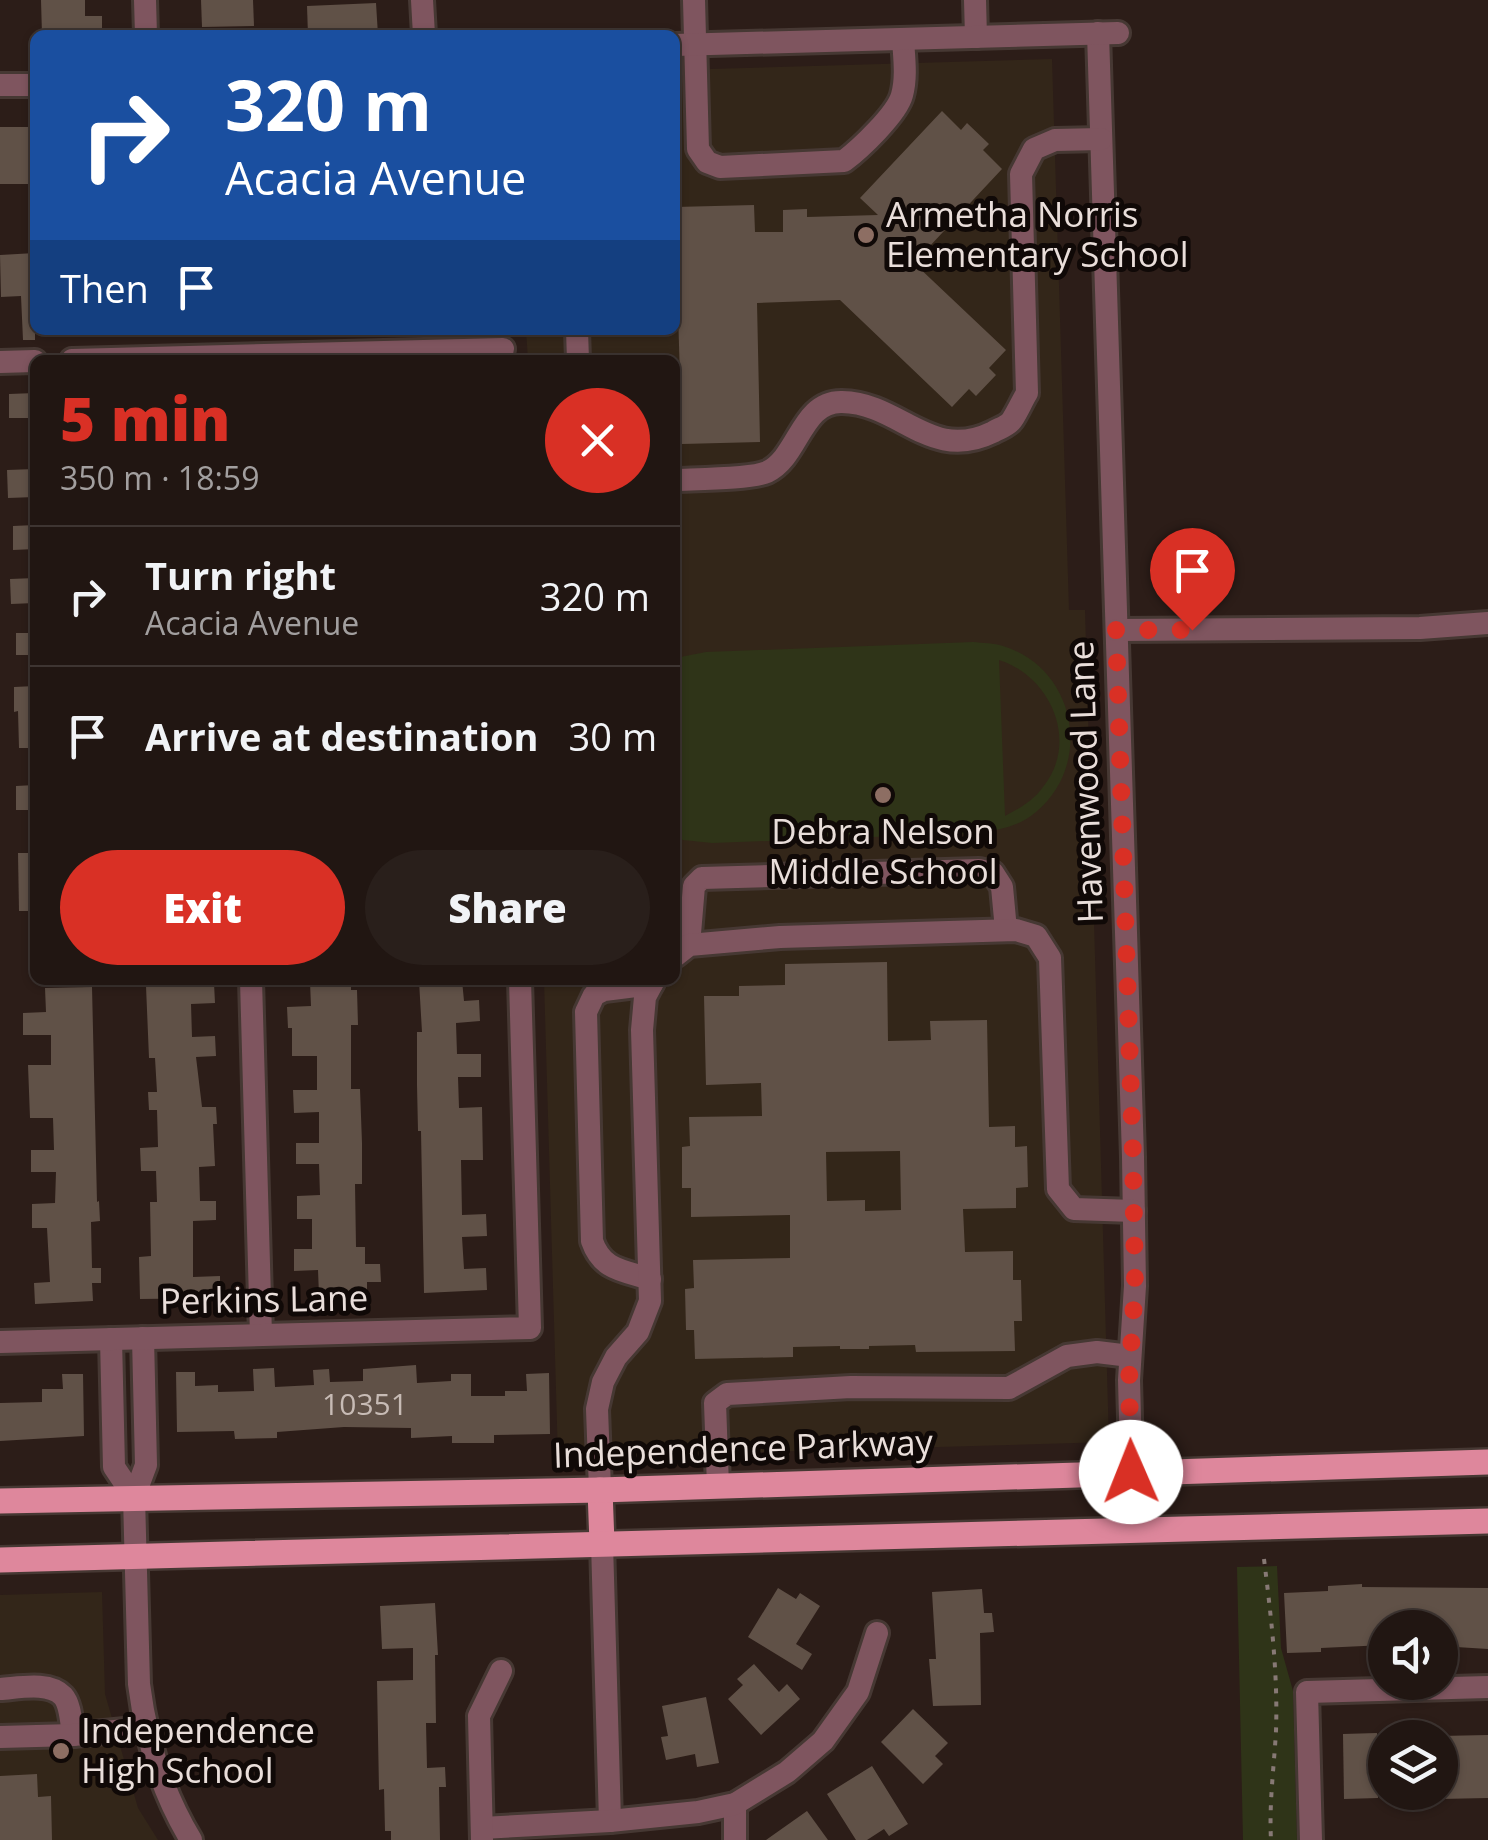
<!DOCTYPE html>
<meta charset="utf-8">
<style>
body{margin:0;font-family:"Open Sans",sans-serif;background:#291f1b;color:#f1f3f6;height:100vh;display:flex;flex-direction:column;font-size:38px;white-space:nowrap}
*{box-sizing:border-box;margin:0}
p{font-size:32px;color:#a29f9f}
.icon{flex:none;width:55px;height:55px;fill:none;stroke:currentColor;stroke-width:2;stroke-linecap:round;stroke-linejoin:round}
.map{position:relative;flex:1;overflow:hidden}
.panel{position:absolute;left:30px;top:355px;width:650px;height:630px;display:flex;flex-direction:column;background:#211612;border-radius:15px;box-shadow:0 2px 8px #0004,0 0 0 2px #3e3532}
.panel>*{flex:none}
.guide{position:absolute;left:30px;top:30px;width:650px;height:305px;border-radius:15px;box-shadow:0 2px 8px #0004,0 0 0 2px #3e3532;background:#1a4fa0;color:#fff;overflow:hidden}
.tools{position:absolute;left:1368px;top:1610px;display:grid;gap:20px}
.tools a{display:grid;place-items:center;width:90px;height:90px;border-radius:50%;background:#211612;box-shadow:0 2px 8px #0004,0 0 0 2px #3e3532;font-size:50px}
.pin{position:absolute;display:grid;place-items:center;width:85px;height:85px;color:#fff;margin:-102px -42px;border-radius:50% 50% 50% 0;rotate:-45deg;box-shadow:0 0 10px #0007}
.pin .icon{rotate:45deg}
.me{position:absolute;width:110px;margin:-55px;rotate:359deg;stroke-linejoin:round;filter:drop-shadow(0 0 8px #0008)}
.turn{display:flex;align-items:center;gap:35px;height:210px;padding:0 30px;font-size:45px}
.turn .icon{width:130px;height:130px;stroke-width:2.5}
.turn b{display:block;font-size:70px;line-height:85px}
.then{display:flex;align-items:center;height:95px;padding:0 30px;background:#0003;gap:20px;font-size:38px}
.round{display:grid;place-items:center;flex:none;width:105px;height:105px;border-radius:52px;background:#291f1b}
.summary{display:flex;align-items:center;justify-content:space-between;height:170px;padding:0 30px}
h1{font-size:60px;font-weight:800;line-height:75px;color:#d93025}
.cta{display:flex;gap:20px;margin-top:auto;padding:20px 30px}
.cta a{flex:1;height:115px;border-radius:60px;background:#d93025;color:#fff;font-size:40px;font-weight:800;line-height:115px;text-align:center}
.cta a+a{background:#291f1b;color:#f1f3f6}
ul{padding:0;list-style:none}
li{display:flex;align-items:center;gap:30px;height:140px;padding:0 30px;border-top:2px solid #3e3532}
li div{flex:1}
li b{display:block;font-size:38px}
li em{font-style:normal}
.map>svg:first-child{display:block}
.education{fill:#332619}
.green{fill:#2f3418;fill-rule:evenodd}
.building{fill:#605147;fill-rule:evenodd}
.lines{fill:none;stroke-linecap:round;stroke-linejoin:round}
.minor-casing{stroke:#463833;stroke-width:28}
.major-casing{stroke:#463833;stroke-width:30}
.path{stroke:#877975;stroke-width:4;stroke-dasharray:5 8;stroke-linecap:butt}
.minor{stroke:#7f555f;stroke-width:22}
.major{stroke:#de879c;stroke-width:25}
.route{stroke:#d93025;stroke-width:18;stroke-dasharray:0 32.4}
.education-dot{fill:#8d6e63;stroke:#100907;stroke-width:4}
.labels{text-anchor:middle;stroke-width:10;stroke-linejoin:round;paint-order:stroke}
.number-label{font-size:30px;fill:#c7bbb5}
.poi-label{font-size:35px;fill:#e9deda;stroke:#100907;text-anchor:start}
.street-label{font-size:35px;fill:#e9deda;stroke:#100907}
</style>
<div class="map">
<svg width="1488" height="1840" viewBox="0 0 1488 1840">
<rect width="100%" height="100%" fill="#2c1d18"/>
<g class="education">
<path d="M1052 59 1069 610H1085L1109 1442 558 1458 544 980H675V360H528L526 330H675V70Z"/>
<path d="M102 1592 105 1694 138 1808 158 1840H0V1595Z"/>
</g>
<g class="green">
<path d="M973 642C983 643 994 643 1003 646 1076 668 1094 764 1036 812 1020 826 1000 830 979 833L712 843 683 840 675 836V658L706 652ZM999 660C1050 676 1080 741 1043 787 1033 801 1020 808 1005 816Z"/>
<path d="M1277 1566 1281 1648 1293 1691 1297 1840H1243L1237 1567Z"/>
</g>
<g class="building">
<path d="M41 0H85V16H102V35H42Z"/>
<path d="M201 0H253L254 26 202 27Z"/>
<path d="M376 3 378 35H308L307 6Z"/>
<path d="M942 111 961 130 967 123 989 144 983 150 1002 169 914 263 1006 350 989 368 996 375 976 396 969 389 952 407 840 300 757 303 760 442 682 444 678 312H675V207L754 205 755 232H783V210L807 209V217L878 215 860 198Z"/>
<path d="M0 127H31V152H35V184H0Z"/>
<path d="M35 253V340H23L21 296 1 297 0 255Z"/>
<path d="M35 393V418H9V394Z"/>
<path d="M35 469V497L8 498 7 470Z"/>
<path d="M35 525V549L13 550V526Z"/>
<path d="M35 578V603L11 604 10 579Z"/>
<rect x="16" y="633" width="19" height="22"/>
<path d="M35 686V748H19L18 711 14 712V687Z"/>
<path d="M35 785V810H16V786Z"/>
<path d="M18 853H35V911H19Z"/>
<path d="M887 962 888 1041 931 1040 930 1021 987 1020 989 1127 1015 1126V1147L1027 1146 1028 1187 1016 1188V1208L963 1209 965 1252 1013 1251V1280H1021L1022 1321H1014L1015 1351 916 1352 915 1345 869 1346V1349H840V1346L793 1347V1357L695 1359 694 1330H686L685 1289 694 1288 693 1260 790 1258V1215L691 1217V1188H682V1147L690 1146 689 1117 762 1116 761 1083 706 1085 704 996H739V986L785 985V964ZM900 1151 901 1210 865 1211V1200L827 1201 826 1152Z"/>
<path d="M351 980V990H357L358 1025H351V1089H360L362 1143V1184H355L356 1247H365V1264H380L381 1282H367V1293L319 1295 318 1270 294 1271V1249H312V1219H297V1196L320 1195 319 1164H296V1143H319V1112L294 1113 293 1090H317V1056H292V1028H288L287 1007 311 1006 310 982Z"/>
<path d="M462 980 464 1001 479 1000 480 1021 456 1023 457 1054H481V1077H458L459 1108 482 1107 483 1160H461L462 1215 486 1214 487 1236 462 1237 464 1269 486 1268 487 1290 424 1293 421 1131H418L417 1085V1032H422L419 981Z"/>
<path d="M214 983 215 1003 191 1004 192 1037 215 1036 216 1056 196 1057 202 1107H216L217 1124H213L215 1166 199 1167 200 1201H216V1220L193 1221V1277L220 1276V1298L140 1299 139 1257 151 1256 150 1202H157L156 1171H141L140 1148 158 1147 157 1110H149L148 1092H157L155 1058H149L146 986Z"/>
<path d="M92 987 97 1202 99 1201 100 1221 91 1222 92 1268H101V1283H92L93 1301 35 1304 34 1283 50 1282 47 1228H32V1204L55 1203 56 1172H31V1150H54L53 1118H30L28 1065H51V1035H23V1013L46 1012 45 988Z"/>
<path d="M416 1365 417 1383 451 1381V1374H471V1396H505V1391H527L526 1374 549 1373 550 1434 494 1435V1443H452V1436L411 1438V1428L344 1427 277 1432V1438L235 1439 234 1431 177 1432 176 1372H195V1386L218 1385V1392L254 1391 253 1369 274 1368 275 1387 314 1385 313 1370 329 1369 330 1382 363 1381V1369Z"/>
<path d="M62 1374H83L84 1436 0 1441V1403L42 1402V1389H63Z"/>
<path d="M1362 1584V1587L1488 1588V1649L1440 1646V1628H1385V1645L1321 1648V1652L1287 1653 1284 1593 1328 1591V1586Z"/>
<path d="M778 1588 796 1599 800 1593 820 1606 796 1644 812 1654 802 1670 748 1637Z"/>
<path d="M982 1589 984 1613H992L994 1632 980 1633 981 1705 933 1706 929 1659H936L932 1592Z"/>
<path d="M435 1603 438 1655H435L436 1723H426L427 1768 445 1767 446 1787H439L440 1840H391V1831H385L384 1789 379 1790 377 1681 413 1680V1648L382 1649 380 1606Z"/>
<path d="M754 1664 779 1692 787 1684 800 1699 761 1735 728 1699 743 1685 737 1679Z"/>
<path d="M706 1697 719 1763 697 1767 695 1754 666 1760 661 1737 668 1736 662 1706Z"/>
<path d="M913 1709 948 1743 935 1756 943 1764 923 1784 881 1742Z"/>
<path d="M1377 1733 1378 1798 1344 1799 1343 1734Z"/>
<path d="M1488 1735V1798L1440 1799V1736Z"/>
<path d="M872 1766 908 1824 889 1836 884 1829 867 1840H856L827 1794Z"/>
<path d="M37 1774 38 1797 51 1796 52 1840H0V1776Z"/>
<path d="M807 1811 828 1840H766Z"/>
</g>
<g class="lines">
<g class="minor-casing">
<g id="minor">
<path d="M145 0 146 35"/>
<path d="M422 0 424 35"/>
<path d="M694 0 698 149 707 162 720 167 844 161C860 149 897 114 902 95 907 77 904 57 903 39"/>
<path d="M975 0 976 37"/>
<path d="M1098 33 1133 1157 1135 1286 1129 1380 1133 1529"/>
<path d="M675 45 1118 33"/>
<path d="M0 85H35"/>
<path d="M577 330 578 360"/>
<path d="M72 360 503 349"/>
<path d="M0 362 35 361"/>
<path d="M675 480C695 479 752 479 767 472 799 457 801 401 842 402 901 403 930 463 993 432 1000 428 1008 426 1012 420 1018 411 1022 401 1027 393L1021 174 1034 149 1055 140 1101 139"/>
<path d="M1117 630 1420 628 1488 623"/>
<path d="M689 945 694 886 702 878 979 870 993 873 1002 887 1006 930"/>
<path d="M675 956 689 945 780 937 1016 930 1036 936 1050 958 1058 1189 1074 1209 1134 1211"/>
<path d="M251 980 261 1335"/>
<path d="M650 1279C622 1270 602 1270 592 1241L586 1012 594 995 604 990 652 984"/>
<path d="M143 1338 146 1465 134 1497 139 1684C146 1740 162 1792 191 1840"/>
<path d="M111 1339 114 1467 134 1497"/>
<path d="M0 1342 530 1328 520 980"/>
<path d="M718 1486 715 1403 727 1394 851 1387 1009 1388 1067 1356 1097 1352 1130 1356"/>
<path d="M600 1490 597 1409 603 1382 616 1357 638 1332 650 1301 642 1030 645 997 654 980"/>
<path d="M602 1543 610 1821"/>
<path d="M0 1689C18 1688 49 1681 63 1696 71 1705 71 1724 73 1735"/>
<path d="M0 1737 73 1735 146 1728"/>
<path d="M735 1804V1840"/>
<path d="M482 1828 610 1821 698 1812 735 1804 787 1772 823 1741 858 1692 877 1633"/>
<path d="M482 1840 479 1716 501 1671"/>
<path d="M1311 1840 1307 1692 1488 1687"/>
</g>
</g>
<g class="major-casing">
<g id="major">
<path d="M600 1490 602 1543"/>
<path d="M0 1501 600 1490 1488 1462"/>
<path d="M0 1560 1488 1521"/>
</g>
</g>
<path class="path" d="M1264 1559C1271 1616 1278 1674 1276 1731 1274 1767 1269 1803 1271 1840"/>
<use href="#minor" class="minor"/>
<use href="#major" class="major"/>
</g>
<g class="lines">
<path class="route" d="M1131 1472 1129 1380 1135 1286 1133 1157 1116 630H1192"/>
</g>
<g class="education-dot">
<circle cx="866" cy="235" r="10"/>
<circle cx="883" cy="795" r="10"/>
<circle cx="61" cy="1751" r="10"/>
</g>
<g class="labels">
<g class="number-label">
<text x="365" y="1415">10351</text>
</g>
<g class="poi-label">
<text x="886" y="227">Armetha Norris<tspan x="886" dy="40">Elementary School</tspan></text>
<text x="883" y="844" text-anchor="middle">Debra Nelson<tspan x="883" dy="40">Middle School</tspan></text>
<text x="81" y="1743">Independence<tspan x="81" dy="40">High School</tspan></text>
</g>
<g class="street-label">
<text transform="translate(1086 782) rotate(-92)" y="12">Havenwood Lane</text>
<text transform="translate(264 1300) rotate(-1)" y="12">Perkins Lane</text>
<text transform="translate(743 1449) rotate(-2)" y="12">Independence Parkway</text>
</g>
</g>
</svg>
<div class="tools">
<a><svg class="icon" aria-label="sound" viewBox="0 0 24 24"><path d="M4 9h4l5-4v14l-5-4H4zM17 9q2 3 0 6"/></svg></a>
<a><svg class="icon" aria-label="layers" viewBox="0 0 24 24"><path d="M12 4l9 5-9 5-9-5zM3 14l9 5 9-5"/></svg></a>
</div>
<div class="pin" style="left:1192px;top:630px;background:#d93025"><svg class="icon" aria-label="arrive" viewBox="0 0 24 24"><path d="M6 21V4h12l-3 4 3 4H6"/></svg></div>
<svg class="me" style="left:1131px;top:1472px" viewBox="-20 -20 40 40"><circle r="19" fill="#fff"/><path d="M0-13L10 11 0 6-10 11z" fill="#d93025"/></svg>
<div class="guide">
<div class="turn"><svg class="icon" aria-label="right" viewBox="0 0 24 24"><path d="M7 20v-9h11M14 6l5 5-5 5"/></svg><div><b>320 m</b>Acacia Avenue</div></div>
<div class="then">Then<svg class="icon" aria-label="arrive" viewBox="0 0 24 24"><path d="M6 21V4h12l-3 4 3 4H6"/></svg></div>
</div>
<section class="panel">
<div class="summary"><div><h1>5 min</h1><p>350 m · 18:59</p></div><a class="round" style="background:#d93025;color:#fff"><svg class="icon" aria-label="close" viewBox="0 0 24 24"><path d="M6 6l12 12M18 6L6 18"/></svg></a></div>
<ul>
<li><svg class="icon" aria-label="right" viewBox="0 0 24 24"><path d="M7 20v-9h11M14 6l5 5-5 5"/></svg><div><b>Turn right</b><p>Acacia Avenue</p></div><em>320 m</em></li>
<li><svg class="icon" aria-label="arrive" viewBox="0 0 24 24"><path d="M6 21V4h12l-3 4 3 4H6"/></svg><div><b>Arrive at destination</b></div><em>30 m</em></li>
</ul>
<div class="cta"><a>Exit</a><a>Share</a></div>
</section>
</div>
